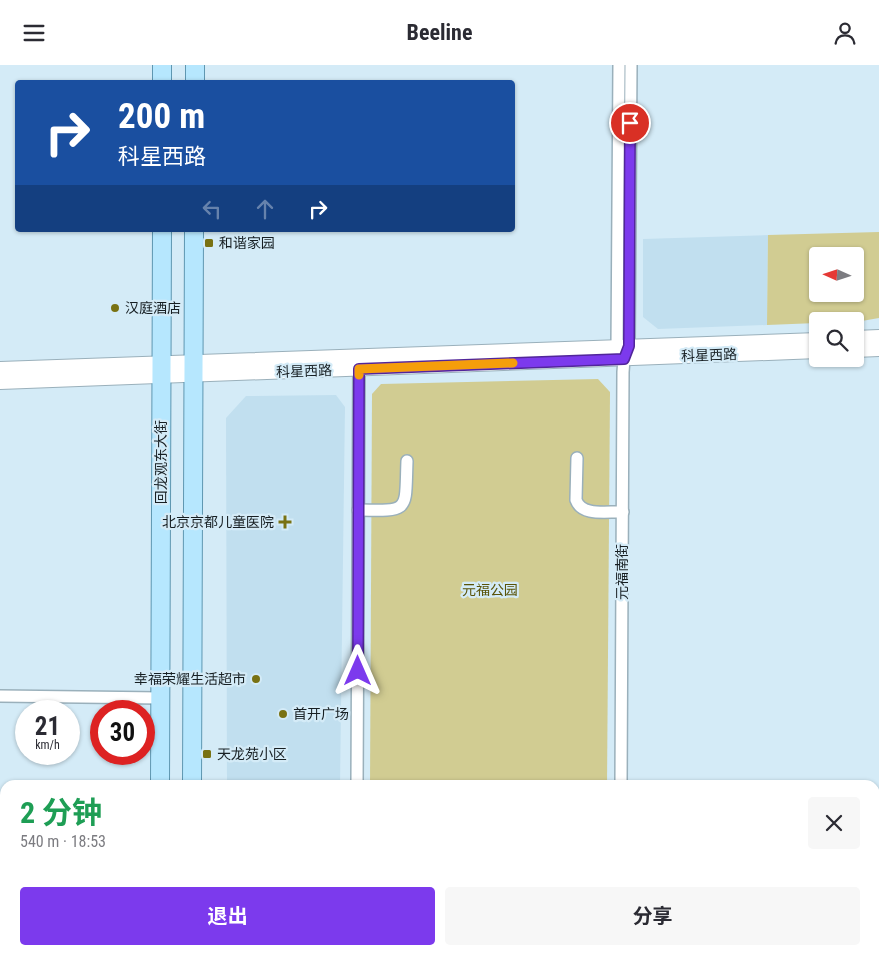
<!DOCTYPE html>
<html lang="zh">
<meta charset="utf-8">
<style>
body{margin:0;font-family:"Roboto Condensed","Noto Sans SC",sans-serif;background:#f7f7f7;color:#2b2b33;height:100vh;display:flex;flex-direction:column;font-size:19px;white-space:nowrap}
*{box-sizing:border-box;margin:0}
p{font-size:16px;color:#7c7c81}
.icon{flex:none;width:28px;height:28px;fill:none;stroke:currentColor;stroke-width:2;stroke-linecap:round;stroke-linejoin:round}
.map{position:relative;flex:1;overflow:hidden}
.details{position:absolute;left:0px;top:715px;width:880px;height:175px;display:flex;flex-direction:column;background:#fff;border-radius:15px 15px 0 0;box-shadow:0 1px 4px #0004}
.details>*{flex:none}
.top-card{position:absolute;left:15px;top:15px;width:500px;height:152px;border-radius:5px;box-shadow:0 1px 4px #0004;background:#1a4fa0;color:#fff;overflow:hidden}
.needle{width:32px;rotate:273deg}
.tools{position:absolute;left:809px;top:182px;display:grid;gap:10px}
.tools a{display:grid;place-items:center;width:55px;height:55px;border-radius:5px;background:#fff;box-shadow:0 1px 4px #0004;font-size:25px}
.speed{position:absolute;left:15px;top:635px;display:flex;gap:10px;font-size:25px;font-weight:700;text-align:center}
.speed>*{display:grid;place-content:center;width:65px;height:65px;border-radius:50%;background:#fff;box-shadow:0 1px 4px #0004;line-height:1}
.speed small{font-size:12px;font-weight:400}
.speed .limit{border:8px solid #d22;background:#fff;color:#111}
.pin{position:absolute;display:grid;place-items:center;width:42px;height:42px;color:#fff;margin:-21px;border:2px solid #fff;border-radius:50%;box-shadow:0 1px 5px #0007}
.me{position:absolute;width:55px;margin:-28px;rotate:0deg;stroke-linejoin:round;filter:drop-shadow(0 0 4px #0008)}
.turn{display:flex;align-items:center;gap:18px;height:105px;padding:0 20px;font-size:22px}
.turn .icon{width:65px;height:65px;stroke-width:2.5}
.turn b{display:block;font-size:35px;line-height:42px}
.lanes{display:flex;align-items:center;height:48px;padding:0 20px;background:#0003;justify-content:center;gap:25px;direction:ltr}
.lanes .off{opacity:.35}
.round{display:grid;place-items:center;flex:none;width:52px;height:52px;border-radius:5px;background:#f7f7f7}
.headline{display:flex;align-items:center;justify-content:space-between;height:85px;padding:0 20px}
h1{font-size:30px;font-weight:700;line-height:38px;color:#1e9e55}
.action{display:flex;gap:10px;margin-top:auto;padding:10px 20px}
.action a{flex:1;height:58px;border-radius:5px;background:#7c3aed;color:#fff;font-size:20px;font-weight:700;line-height:58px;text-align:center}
.action a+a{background:#f7f7f7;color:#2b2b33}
header{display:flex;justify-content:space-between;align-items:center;height:65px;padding:0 20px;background:#fff;font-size:22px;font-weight:700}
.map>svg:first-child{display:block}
.built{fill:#c1dfef}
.green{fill:#d1cc92;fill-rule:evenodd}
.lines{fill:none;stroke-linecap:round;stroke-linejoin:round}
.minor-casing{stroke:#9ab0bb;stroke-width:14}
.tertiary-casing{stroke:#9ab0bb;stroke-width:16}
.primary-casing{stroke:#5f97b1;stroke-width:20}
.minor{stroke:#fff;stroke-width:11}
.tertiary{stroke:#fff;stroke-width:14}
.primary{stroke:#b6e7fe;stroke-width:18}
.route-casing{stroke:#51269a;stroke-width:12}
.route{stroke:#7c3aed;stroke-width:9}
.slow{stroke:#f59e0b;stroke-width:9}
.poi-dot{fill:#797213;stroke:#d4ebf7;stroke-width:2}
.labels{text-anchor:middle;stroke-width:4.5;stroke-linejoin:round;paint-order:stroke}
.poi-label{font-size:14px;fill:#171f23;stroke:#d4ebf7;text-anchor:start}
.street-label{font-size:14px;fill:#171f23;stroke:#d4ebf7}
.park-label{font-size:14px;fill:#595308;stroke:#d4ebf7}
</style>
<header><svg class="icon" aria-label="menu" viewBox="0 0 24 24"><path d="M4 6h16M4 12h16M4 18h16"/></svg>Beeline<svg class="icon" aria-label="person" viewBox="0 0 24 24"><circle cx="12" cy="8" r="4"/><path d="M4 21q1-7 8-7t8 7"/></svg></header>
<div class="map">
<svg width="879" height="890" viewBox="0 0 879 890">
<rect width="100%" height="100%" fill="#d4ebf7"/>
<g class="built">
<path d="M768 170 767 260 658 264 643 252V174Z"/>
<path d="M336 330 345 342 340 720H227L226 353 246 331Z"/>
</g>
<g class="green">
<path d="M879 167V253L856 257 818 256 817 258 767 260 768 170ZM818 191H855V229H818Z"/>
<path d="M598 314 610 327 607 720H370L372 329 381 319Z"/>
</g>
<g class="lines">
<g class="minor-casing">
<g id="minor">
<path d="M619 0 617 282 620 288"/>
<path d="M577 393 576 435C582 452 608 446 623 447"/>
<path d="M358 445C411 446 405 447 407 396"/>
<path d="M0 631 161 633"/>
<path d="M357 720 359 295"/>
<path d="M621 720 623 307 624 294 629 281 631 0"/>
<path d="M875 874H879"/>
<path d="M651 885V890"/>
<path d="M712 885V890"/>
<path d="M831 885V890"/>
<path d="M369 890 370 885"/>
<path d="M422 890V885"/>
<path d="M495 890V885"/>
<path d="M545 890V885"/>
<path d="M764 890 806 885"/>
</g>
</g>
<g class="tertiary-casing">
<g id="tertiary">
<path d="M855 273 879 272"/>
<path d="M855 285 879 284"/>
<path d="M0 304 818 275"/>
<path d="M0 317 818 286"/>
<path d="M875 838H879"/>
</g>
</g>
<g class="primary-casing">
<g id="primary">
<path d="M162 18V0"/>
<path d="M195 18V0"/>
<path d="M160 720 162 165"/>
<path d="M192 720 194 165"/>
<path d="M160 890V885"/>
<path d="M192 890V885"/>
</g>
</g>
<use href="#minor" class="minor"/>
<use href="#tertiary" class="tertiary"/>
<use href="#primary" class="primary"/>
</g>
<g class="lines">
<g class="route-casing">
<path id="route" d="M358 606 359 304 624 294 629 281 630 58"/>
</g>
<use href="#route" class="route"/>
<path class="slow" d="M359 310V304L513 298"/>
</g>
<g class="poi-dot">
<rect x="204" y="173" width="10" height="10" rx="2.5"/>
<circle cx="115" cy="243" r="5"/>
<path d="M282.5 449.5h5v5h5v5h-5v5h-5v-5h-5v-5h5z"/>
<circle cx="256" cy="614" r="5"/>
<circle cx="283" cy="649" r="5"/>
<rect x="202" y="684" width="10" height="10" rx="2.5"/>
</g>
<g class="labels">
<g class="poi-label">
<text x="219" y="183">和谐家园</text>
<text x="125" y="248">汉庭酒店</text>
<text x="274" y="462" text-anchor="end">北京京都儿童医院</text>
<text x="246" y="619" text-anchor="end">幸福荣耀生活超市</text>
<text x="293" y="654">首开广场</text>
<text x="217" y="694">天龙苑小区</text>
</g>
<g class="street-label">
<text transform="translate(709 290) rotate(-2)" y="5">科星西路</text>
<text transform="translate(304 306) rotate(-2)" y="5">科星西路</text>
<text transform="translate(161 397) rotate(-90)" y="5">回龙观东大街</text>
<text transform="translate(622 507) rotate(-90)" y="5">元福南街</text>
</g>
<g class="park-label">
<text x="490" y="530">元福公园</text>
</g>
</g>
</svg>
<div class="tools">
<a><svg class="needle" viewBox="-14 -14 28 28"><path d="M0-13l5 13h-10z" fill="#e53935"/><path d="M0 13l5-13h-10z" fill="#7c7c81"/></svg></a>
<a><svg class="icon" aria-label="search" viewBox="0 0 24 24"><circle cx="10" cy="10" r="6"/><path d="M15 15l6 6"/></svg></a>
</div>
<div class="speed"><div>21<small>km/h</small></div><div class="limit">30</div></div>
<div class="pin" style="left:630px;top:58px;background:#d93025"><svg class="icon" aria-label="arrive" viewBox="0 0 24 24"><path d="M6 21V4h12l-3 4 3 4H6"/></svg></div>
<svg class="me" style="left:358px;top:606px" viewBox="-20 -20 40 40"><path d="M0-17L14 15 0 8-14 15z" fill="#7c3aed" stroke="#fff" stroke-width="4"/></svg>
<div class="top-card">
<div class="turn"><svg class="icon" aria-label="right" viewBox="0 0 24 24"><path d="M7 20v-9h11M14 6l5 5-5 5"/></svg><div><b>200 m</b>科星西路</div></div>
<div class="lanes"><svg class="icon off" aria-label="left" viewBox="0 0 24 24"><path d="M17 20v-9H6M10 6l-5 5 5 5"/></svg><svg class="icon off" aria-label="ahead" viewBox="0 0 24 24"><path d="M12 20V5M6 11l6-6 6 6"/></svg><svg class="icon" aria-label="right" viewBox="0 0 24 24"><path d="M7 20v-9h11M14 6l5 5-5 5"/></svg></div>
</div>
<section class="details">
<div class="headline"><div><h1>2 分钟</h1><p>540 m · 18:53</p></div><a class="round"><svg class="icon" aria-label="close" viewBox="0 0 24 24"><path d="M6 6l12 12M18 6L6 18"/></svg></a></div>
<div class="action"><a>退出</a><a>分享</a></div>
</section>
</div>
